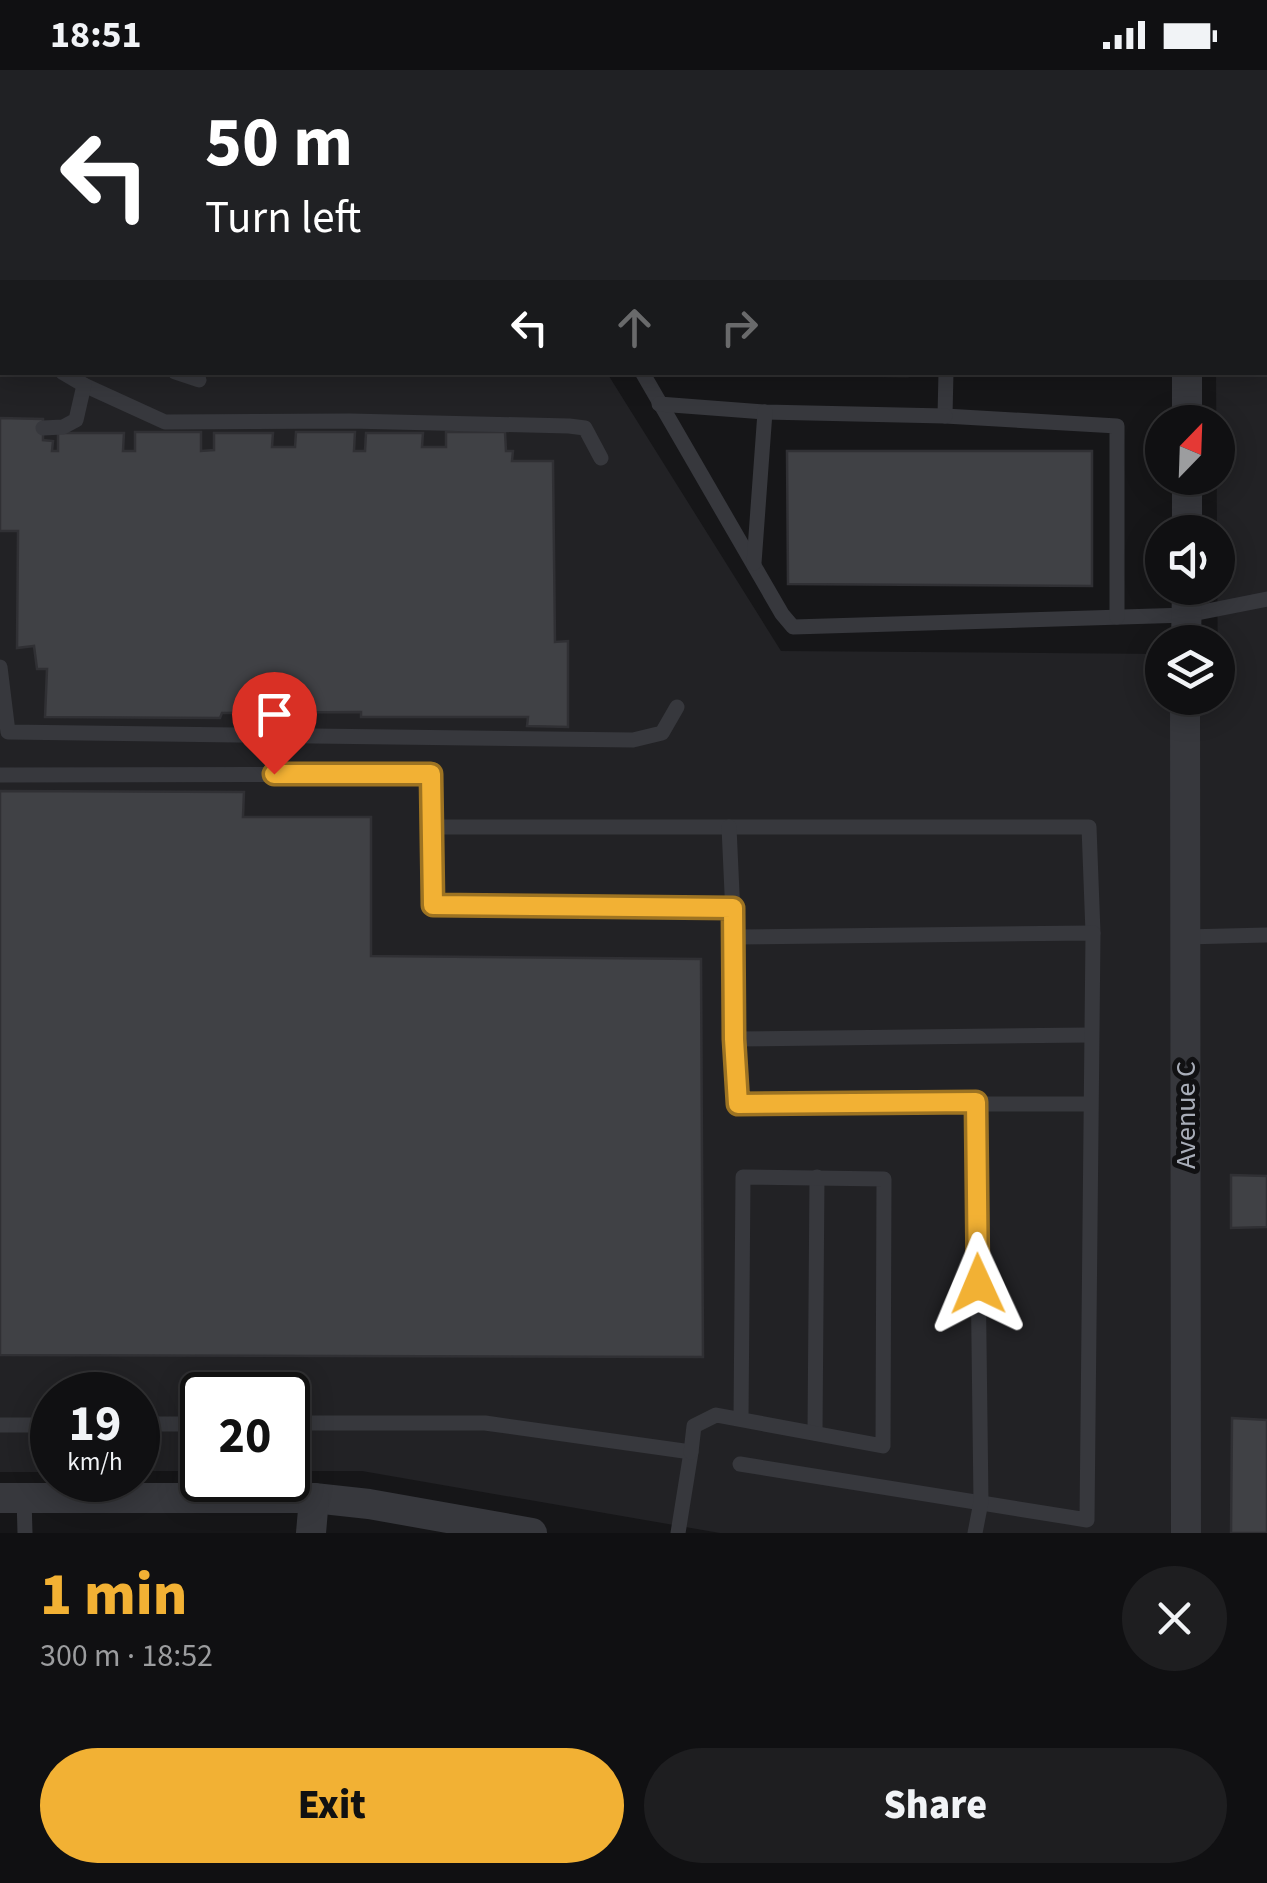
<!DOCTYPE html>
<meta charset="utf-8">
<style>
body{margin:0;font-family:"Source Sans 3",sans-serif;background:#1e1e20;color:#f1f3f6;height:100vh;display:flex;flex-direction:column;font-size:38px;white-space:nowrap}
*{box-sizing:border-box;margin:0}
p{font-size:32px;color:#9c9d9f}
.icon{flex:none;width:55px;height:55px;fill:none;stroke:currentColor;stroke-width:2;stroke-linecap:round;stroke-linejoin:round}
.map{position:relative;height:1463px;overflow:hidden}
.side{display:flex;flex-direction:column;background:#101012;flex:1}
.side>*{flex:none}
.top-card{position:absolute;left:0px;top:0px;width:1268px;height:305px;box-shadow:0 5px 25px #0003,0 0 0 2px #303032;background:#202124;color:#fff;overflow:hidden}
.needle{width:65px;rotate:23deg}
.controls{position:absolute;left:1145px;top:335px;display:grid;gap:20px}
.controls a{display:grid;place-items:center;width:90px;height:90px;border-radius:50%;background:#101012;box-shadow:0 5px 25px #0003,0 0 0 2px #303032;font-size:50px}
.speed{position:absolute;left:30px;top:1302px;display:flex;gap:20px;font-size:50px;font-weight:700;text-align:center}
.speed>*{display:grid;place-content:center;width:130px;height:130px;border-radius:50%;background:#101012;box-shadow:0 5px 25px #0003,0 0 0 2px #303032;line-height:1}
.speed small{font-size:25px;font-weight:400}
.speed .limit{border:5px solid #111;border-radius:15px;background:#fff;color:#111}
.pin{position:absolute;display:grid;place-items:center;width:85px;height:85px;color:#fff;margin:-102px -42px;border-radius:50% 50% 50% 0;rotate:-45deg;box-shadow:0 0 10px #0007}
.pin .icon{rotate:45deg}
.me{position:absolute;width:110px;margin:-55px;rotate:359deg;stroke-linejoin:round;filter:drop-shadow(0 0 8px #0008)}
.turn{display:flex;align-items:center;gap:35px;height:210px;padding:0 40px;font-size:45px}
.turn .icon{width:130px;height:130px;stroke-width:2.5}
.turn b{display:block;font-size:70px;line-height:85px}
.lanes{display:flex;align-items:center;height:95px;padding:0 40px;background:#0003;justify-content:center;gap:50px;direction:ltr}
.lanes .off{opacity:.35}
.round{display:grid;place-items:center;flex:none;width:105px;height:105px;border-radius:52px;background:#1e1e20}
.summary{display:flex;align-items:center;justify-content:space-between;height:170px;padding:0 40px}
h1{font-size:60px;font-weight:800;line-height:75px;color:#f2b134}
.action{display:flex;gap:20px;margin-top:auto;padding:20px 40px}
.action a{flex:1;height:115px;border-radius:60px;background:#f2b134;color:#111;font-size:40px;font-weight:800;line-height:115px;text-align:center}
.action a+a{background:#1e1e20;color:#f1f3f6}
.status{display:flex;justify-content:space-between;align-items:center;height:70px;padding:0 50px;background:#101012;direction:ltr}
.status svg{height:28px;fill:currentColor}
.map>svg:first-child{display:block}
.built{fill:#222225}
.building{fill:#404145;stroke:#303034;stroke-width:2.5}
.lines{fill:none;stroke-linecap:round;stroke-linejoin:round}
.service{stroke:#37383d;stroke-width:15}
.minor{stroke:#37383d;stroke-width:30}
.route-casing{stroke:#9d7322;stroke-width:25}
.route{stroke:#f2b134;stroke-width:18}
.labels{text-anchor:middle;stroke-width:10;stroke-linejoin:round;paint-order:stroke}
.street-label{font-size:28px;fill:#a8adb8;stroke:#111113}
</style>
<div class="status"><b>18:51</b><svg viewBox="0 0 49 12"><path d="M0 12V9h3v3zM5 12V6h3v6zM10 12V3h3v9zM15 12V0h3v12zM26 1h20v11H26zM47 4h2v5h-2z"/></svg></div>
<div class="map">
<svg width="1267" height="1463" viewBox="0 0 1267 1463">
<rect width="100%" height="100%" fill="#161618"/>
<path class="built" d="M0 0 420 2H2V302L607 303 781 581 1162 584V628H1218L1216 303 1265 302V2L1216 0H1267V1463H720L362 1401H288V1325H202V1401H138V1325H52V1402H0Z"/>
<g class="building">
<path d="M0 0H183L2 2 0 84Z"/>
<path d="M479 0H617L613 2Z"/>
<path d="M662 302H906L907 306 662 304Z"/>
<path d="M0 348 43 349V370L53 371 52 381H58V363H124L123 381H135V362H201V381L214 380V363H273L272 377H295L296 362H355L354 381H365L366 363H423L422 377H446V362H505L506 381H513L512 391H553L555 572 568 571V657L527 656 528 647H361V642L222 643 220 648 45 647 47 599H37L34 576 17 578 18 461H0Z"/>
<path d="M787 381H1092V516L788 514Z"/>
<path d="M0 721 244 722 243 747H371V886L701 889 703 1287 0 1285Z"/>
<path d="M1231 1105 1267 1106V1157L1231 1158Z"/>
<path d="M1232 1348 1267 1350V1463H1231Z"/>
</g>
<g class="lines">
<g class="service">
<path d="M457 0 459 2"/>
<path d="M804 0 805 2"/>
<path d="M927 0V2"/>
<path d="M1023 0 1092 2"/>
<path d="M289 2 295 0"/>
<path d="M707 2 711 0"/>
<path d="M1103 2V0"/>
<path d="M1258 2V0"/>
<path d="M0 130 2 129"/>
<path d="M0 214 2 215"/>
<path d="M0 283 2 284"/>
<path d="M175 302 199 310"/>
<path d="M642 302 782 544 793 557 1187 545 1267 529"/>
<path d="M946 302 945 346 1117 356V547"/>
<path d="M84 315 165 352 350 351 569 356 585 358 601 388"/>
<path d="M659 334 765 342 945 346"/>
<path d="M43 358 63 357 76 350 84 315 62 302"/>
<path d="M754 493 765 342"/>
<path d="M0 597 8 662 633 670 662 663 677 637"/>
<path d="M0 705 431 704 433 835 733 838"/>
<path d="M432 757H1089L1093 863"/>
<path d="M729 757 734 867"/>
<path d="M1185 867 1267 865"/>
<path d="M734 969 1090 965"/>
<path d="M288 1353H485L691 1382 678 1463"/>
<path d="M138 1354H202"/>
<path d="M0 1355H52"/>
<path d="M815 1363 817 1107"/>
<path d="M691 1382 694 1356 716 1345 883 1376 884 1109 743 1107 741 1349"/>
<path d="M740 1394 1087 1450 1093 863 734 867V969L738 1034H1091"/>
<path d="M24 1428 25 1463"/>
<path d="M975 1463 981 1432 976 1032"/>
</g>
<g class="minor">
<path d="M1187 0V2"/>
<path d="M1187 302V352"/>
<path d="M1187 408V462"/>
<path d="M1186 572 1187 518"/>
<path d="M1185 628 1186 1463"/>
<path d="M0 1428H314L369 1434 532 1463"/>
<path d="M311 1463 314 1428"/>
</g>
</g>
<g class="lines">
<g class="route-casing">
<path id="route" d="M274 704H431L433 835 733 838 734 969 738 1034 976 1032 978 1214"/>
</g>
<use href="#route" class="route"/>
</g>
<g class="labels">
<g class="street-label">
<text transform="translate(1185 1045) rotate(-90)" y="10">Avenue C</text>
</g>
</g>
</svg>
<div class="controls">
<a><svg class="needle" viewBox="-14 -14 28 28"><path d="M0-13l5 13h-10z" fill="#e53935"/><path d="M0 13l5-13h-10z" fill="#9c9d9f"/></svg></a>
<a><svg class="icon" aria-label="sound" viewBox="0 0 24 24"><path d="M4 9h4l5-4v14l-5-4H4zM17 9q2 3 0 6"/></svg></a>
<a><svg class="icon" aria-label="layers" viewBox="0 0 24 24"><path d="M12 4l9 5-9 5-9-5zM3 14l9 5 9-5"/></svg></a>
</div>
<div class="speed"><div>19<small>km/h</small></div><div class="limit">20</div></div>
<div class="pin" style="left:274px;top:704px;background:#d93025"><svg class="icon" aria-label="arrive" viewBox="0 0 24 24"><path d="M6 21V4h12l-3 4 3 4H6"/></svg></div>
<svg class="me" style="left:978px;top:1214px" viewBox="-20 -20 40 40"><path d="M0-17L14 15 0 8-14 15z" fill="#f2b134" stroke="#fff" stroke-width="4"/></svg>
<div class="top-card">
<div class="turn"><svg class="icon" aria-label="left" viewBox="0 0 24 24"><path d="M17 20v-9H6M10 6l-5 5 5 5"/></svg><div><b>50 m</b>Turn left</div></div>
<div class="lanes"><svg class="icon" aria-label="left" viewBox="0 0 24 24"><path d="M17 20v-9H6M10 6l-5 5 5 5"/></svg><svg class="icon off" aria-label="ahead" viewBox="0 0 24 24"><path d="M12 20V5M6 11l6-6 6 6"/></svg><svg class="icon off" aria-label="right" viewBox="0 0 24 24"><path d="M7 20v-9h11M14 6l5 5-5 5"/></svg></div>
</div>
</div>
<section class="side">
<div class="summary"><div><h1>1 min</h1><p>300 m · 18:52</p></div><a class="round"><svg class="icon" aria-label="close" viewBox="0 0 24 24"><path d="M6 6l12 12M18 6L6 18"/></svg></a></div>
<div class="action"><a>Exit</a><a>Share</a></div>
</section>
